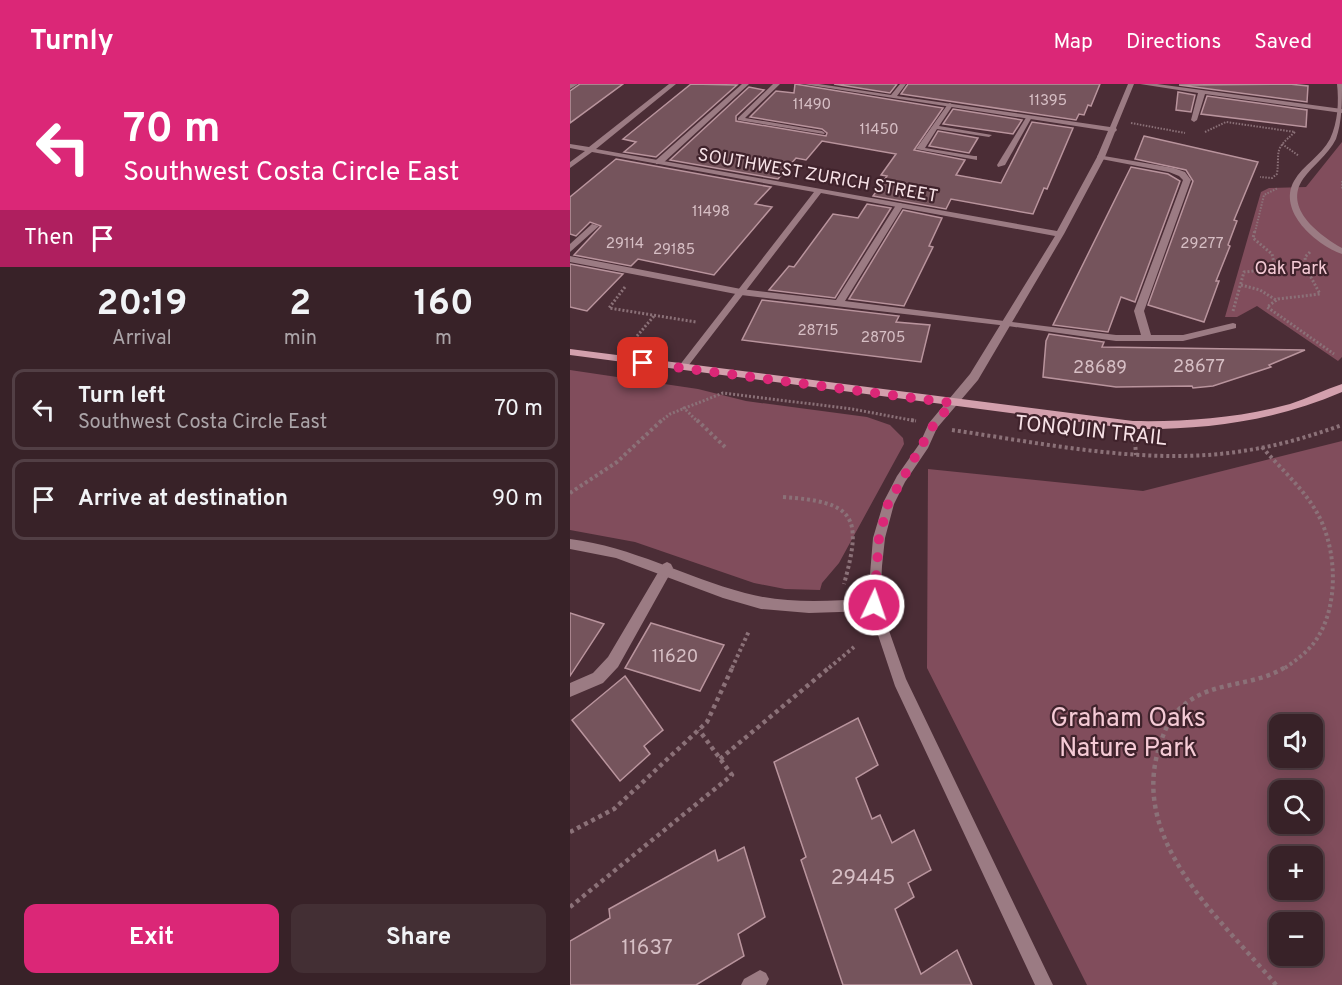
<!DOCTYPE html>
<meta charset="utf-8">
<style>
body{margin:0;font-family:Overpass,sans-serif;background:#432f34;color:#f1f3f6;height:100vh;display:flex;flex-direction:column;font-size:22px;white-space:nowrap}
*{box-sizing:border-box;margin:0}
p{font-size:20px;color:#aba4a8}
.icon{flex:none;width:33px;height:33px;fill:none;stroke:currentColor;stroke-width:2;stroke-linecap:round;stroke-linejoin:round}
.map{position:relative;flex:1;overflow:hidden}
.sheet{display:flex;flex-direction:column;background:#382228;width:570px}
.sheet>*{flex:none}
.top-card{background:#db2777;color:#fff;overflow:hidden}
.buttons{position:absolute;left:699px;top:630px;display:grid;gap:12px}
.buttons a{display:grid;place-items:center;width:54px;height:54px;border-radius:12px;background:#382228;box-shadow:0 3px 15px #0003,0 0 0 2px #523f45;font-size:30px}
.pin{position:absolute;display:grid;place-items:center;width:51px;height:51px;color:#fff;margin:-26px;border-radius:12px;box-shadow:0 3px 9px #0006}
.me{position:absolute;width:66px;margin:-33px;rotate:3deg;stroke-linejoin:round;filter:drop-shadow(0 0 4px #0008)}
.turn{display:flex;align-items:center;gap:21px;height:126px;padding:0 24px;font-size:27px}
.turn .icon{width:78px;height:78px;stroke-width:2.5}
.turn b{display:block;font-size:42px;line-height:51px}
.then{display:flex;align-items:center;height:57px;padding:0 24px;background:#0003;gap:12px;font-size:22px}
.eta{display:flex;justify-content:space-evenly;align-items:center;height:102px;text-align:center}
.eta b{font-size:36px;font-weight:700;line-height:42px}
.action{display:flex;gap:12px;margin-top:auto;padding:12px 24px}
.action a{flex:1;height:69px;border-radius:12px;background:#db2777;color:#fff;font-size:24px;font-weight:700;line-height:69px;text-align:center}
.action a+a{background:#432f34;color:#f1f3f6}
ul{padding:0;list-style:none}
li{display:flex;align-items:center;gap:18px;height:81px;margin:0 12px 9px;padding:0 12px;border:3px solid #523f45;border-radius:12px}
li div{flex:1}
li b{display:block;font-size:22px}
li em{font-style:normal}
header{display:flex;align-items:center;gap:36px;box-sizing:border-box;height:84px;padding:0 30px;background:#db2777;color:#fff}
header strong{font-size:28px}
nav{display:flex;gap:33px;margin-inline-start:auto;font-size:21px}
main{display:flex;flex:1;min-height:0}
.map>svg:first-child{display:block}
.green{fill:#814d5c;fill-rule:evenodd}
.building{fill:#75545c;stroke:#b9949d;stroke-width:1.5}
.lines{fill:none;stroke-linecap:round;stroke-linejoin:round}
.path-far3{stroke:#8b7178;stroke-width:2;stroke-dasharray:1.5 1.5;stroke-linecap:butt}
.path-far2{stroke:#8b7178;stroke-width:3;stroke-dasharray:2 2;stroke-linecap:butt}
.path-far1{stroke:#8b7178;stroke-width:4;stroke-dasharray:3 3;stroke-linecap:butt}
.path{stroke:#8b7178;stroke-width:4.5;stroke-dasharray:4 4;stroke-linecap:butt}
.lane{fill:#9b7b83;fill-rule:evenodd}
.street{fill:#9b7b83;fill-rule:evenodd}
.secondary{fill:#d3a0ad;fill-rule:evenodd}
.route{stroke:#db2777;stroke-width:10;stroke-dasharray:0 18}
.labels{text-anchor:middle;stroke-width:4.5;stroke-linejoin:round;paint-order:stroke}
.far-number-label{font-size:15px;fill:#d6bec4}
.far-street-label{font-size:18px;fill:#f7e2e7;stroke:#40232c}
.far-park-label{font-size:18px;fill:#f5cbd6;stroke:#40232c}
.number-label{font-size:18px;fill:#d6bec4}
.street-label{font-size:21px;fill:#f7e2e7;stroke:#40232c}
.near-number-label{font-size:21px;fill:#d6bec4}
.near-park-label{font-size:26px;fill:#f5cbd6;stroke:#40232c}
</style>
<header>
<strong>Turnly</strong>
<nav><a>Map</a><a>Directions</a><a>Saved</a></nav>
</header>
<main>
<section class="sheet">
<div class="top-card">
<div class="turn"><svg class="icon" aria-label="left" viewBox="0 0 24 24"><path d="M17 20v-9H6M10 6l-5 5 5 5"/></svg><div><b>70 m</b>Southwest Costa Circle East</div></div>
<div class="then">Then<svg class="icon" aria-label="arrive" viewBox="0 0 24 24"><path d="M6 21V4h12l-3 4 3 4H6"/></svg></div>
</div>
<div class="eta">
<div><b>20:19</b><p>Arrival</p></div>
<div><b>2</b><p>min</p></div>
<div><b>160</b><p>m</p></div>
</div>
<ul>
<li><svg class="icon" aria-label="left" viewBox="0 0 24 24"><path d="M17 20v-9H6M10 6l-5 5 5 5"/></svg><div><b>Turn left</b><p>Southwest Costa Circle East</p></div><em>70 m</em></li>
<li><svg class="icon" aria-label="arrive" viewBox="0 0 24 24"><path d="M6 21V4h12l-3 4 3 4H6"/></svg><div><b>Arrive at destination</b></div><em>90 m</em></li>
</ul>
<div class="action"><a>Exit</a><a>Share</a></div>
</section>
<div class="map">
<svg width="772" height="901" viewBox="0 0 772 901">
<rect width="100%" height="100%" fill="#4b2d36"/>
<g class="green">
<path d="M772 58V273L768 277 687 222 667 233H655L691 108 699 104 736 103Z"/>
<path d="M0 286 128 305 176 317 297 333 320 341 333 354 334 360 269 479 252 499 250 506 215 505 184 499 65 458 0 446Z"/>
<path d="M772 357V901H517L357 584 358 385 573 407ZM742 640V674H710V640ZM742 706V740H710V706ZM710 772H742V806H710ZM710 838H742V872H710Z"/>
</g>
<g class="building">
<path d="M10 0H53L0 39V7Z"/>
<path d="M121 0 167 1 86 73 54 68 66 58 53 55Z"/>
<path d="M225 0 373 24 344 66 395 76 386 91 431 99 462 38 503 44 477 105 474 104 463 130 381 115 376 125 303 112 317 92 311 91 326 70 252 57 236 76 226 74 208 95 100 76 179 3 194 6 166 32V37L256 52 257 49 252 45 180 33 206 7 224 9Z"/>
<path d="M264 0H327L320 9Z"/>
<path d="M338 0H530L521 22 518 21 514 31 509 30 506 36 331 10Z"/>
<path d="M719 0 738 2 737 18 609 1Z"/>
<path d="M608 8 625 11 621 28 606 26Z"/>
<path d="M637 12 737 26 736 43 631 30Z"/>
<path d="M383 25 452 36 443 50 373 40Z"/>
<path d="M368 47 408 54 399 69 359 62Z"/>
<path d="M574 52 688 78 664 136 667 137 658 161 660 162 646 197H649L634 238 578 221 623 97 616 86 565 75Z"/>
<path d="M46 75 201 103 185 120 202 123 144 191 68 175 61 182 4 171 31 142 20 138 6 152 0 150V113Z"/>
<path d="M561 83 598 90 610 97 565 218 551 213 538 248 483 241Z"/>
<path d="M297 120 321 124 265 214 199 206 219 182 224 183 263 130 288 134Z"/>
<path d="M333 126 372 134 359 162 363 163 334 222 279 215Z"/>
<path d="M0 180 53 190 17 227 0 223Z"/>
<path d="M192 216 329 232 326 238 360 241 351 278 172 256Z"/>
<path d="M479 250 534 258 532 263 735 266 699 281 701 283 643 302 623 304 622 302 546 303 473 293 476 257Z"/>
<path d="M0 529 34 540 0 592Z"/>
<path d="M81 539 154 561 130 607 55 584Z"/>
<path d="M55 592 93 646 74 662 80 670 50 697 2 636Z"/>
<path d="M288 634 308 681 286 694 302 735 310 731 322 759 344 746 361 786 338 799 344 813 325 825 351 890 387 866 402 901H273L231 776 236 773 204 678Z"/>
<path d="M174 763 195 833 168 850 174 872 126 901H0V857L40 834 39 825 145 766 148 777Z"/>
</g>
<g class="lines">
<g class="path-far3">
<path d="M561 39 615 49"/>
<path d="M635 48 656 38 725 48C703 67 710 65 707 90L702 94 690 93"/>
<path d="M712 60 729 72"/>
<path d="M772 97V106"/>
<path d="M685 148 694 111 708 104"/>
</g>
<g class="path-far2">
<path d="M740 168 735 173 736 184 750 210 708 215 697 223 764 270"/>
<path d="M671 201 690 206 706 216"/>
<path d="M55 203 39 224 126 238"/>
<path d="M663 227 674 188 695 186 704 179 702 170 683 154 685 146"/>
<path d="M67 252 84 232"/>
<path d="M113 323 128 338"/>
<path d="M90 338 100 330 153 309 282 325 346 337"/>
</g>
<g class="path-far1">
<path d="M127 336 155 363"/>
<path d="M341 336 346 337"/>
<path d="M382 346C478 360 582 383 679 366 711 361 741 352 772 341"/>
<path d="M565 357 566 371"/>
<path d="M692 363C710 384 732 403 746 427 767 462 770 521 746 556 738 568 726 576 715 584"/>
<path d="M0 409 47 378 92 336"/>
<path d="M213 413C285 418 293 432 274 500"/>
<path d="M162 584 179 547"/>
<path d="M259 584 284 563"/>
</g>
<g class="path">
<path d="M150 675 261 582"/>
<path d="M0 748 44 725 137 638 163 582"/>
<path d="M0 823 162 691 129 646"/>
<path d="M706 901C654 838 564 763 587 671 592 652 599 632 615 620 645 596 686 603 717 582"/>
</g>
<g class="lane">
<path d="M0 0H8L0 5Z"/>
<path d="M172 0H179L92 80H86V76Z"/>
<path d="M203 0H210L175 34 252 47 255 49 254 50 168 36V34Z"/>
<path d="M570 0H587L772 25V29L635 10 627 36 624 38 621 36 628 9Z"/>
<path d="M380 19 383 21 369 42 422 51 419 53 367 45 355 64 404 72H407V76L346 65 378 20Z"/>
<path d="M457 32 462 33 435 81 428 83 427 81Z"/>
<path d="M528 71 604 84 615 88 621 96 574 227 581 251H613L663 239 666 240V244L613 257H546L438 242 171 211 0 178V172L171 205 266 216 326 121 330 119 334 121 275 217 546 251H571L564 227 613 96 609 92 599 88 531 75 527 73Z"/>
<path d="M22 140 29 142 0 168V160Z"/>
<path d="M97 478 101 480 103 484 101 488 48 583 33 599 0 613V599L23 589 38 573 93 480Z"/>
<path d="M190 886 196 889 199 895 196 901H171L174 895Z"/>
</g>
<g class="street">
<path d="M99 0H106L26 65 487 147 527 73 538 47 233 0H249L321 11 330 0H336L327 12 540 43 558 0H564L546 44 547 46 545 48 535 73 494 150 408 296 367 344 358 364 335 398 324 420 315 454 312 482 310 521 336 595 483 901H465L325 602 300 527 239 529 191 525 153 514 46 474 0 465V455C63 463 115 493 175 509 215 520 257 517 298 515L303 454 314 417 327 392 350 359 359 339 400 290 485 152 251 109 115 286H109V282L244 108 22 68 0 84V78L15 67 0 64V60L19 63Z"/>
<path d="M767 0H772C772 19 772 38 766 55 758 71 743 81 733 95 713 124 749 151 772 164V170C746 161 707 127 724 97 733 81 751 72 760 55 768 38 769 18 767 0Z"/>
</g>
<path class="secondary" d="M0 265 563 337C616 338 668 334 720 320 738 314 754 306 772 300V308C705 337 636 346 563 345L0 271Z"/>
</g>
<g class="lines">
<path class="route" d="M73 279 382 319 363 342 318 420 309 454 304 521"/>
</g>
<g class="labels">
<g class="far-number-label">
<text x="478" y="21">11395</text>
<text x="242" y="25">11490</text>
<text x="309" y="50">11450</text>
<text x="141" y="132">11498</text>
<text x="55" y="164">29114</text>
<text x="632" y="164">29277</text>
<text x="104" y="170">29185</text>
<text x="248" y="251">28715</text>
<text x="313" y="258">28705</text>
</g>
<g class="far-street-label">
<text transform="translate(248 91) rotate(10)" y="6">SOUTHWEST ZURICH STREET</text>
</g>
<g class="far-park-label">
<text x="721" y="190">Oak Park</text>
</g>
<g class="number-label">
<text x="629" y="288">28677</text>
<text x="530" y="289">28689</text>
<text x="105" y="578">11620</text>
</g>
<g class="street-label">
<text transform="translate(521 346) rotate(6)" y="7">TONQUIN TRAIL</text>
</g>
<g class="near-number-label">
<text x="293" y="800">29445</text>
<text x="77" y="870">11637</text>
</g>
<g class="near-park-label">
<text x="558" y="642">Graham Oaks<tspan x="558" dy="30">Nature Park</tspan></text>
</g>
</g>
</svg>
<div class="buttons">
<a><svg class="icon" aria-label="sound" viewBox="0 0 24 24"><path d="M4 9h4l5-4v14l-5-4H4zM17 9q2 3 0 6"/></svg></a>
<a><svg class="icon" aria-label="search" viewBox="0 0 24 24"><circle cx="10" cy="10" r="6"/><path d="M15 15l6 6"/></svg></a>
<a>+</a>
<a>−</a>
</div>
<div class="pin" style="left:73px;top:279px;background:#d93025"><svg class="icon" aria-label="arrive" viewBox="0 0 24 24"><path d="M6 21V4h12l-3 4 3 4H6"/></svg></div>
<svg class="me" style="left:304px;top:521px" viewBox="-20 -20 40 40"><circle r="17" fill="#db2777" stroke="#fff" stroke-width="3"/><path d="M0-11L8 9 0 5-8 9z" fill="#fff"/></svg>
</div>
</main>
